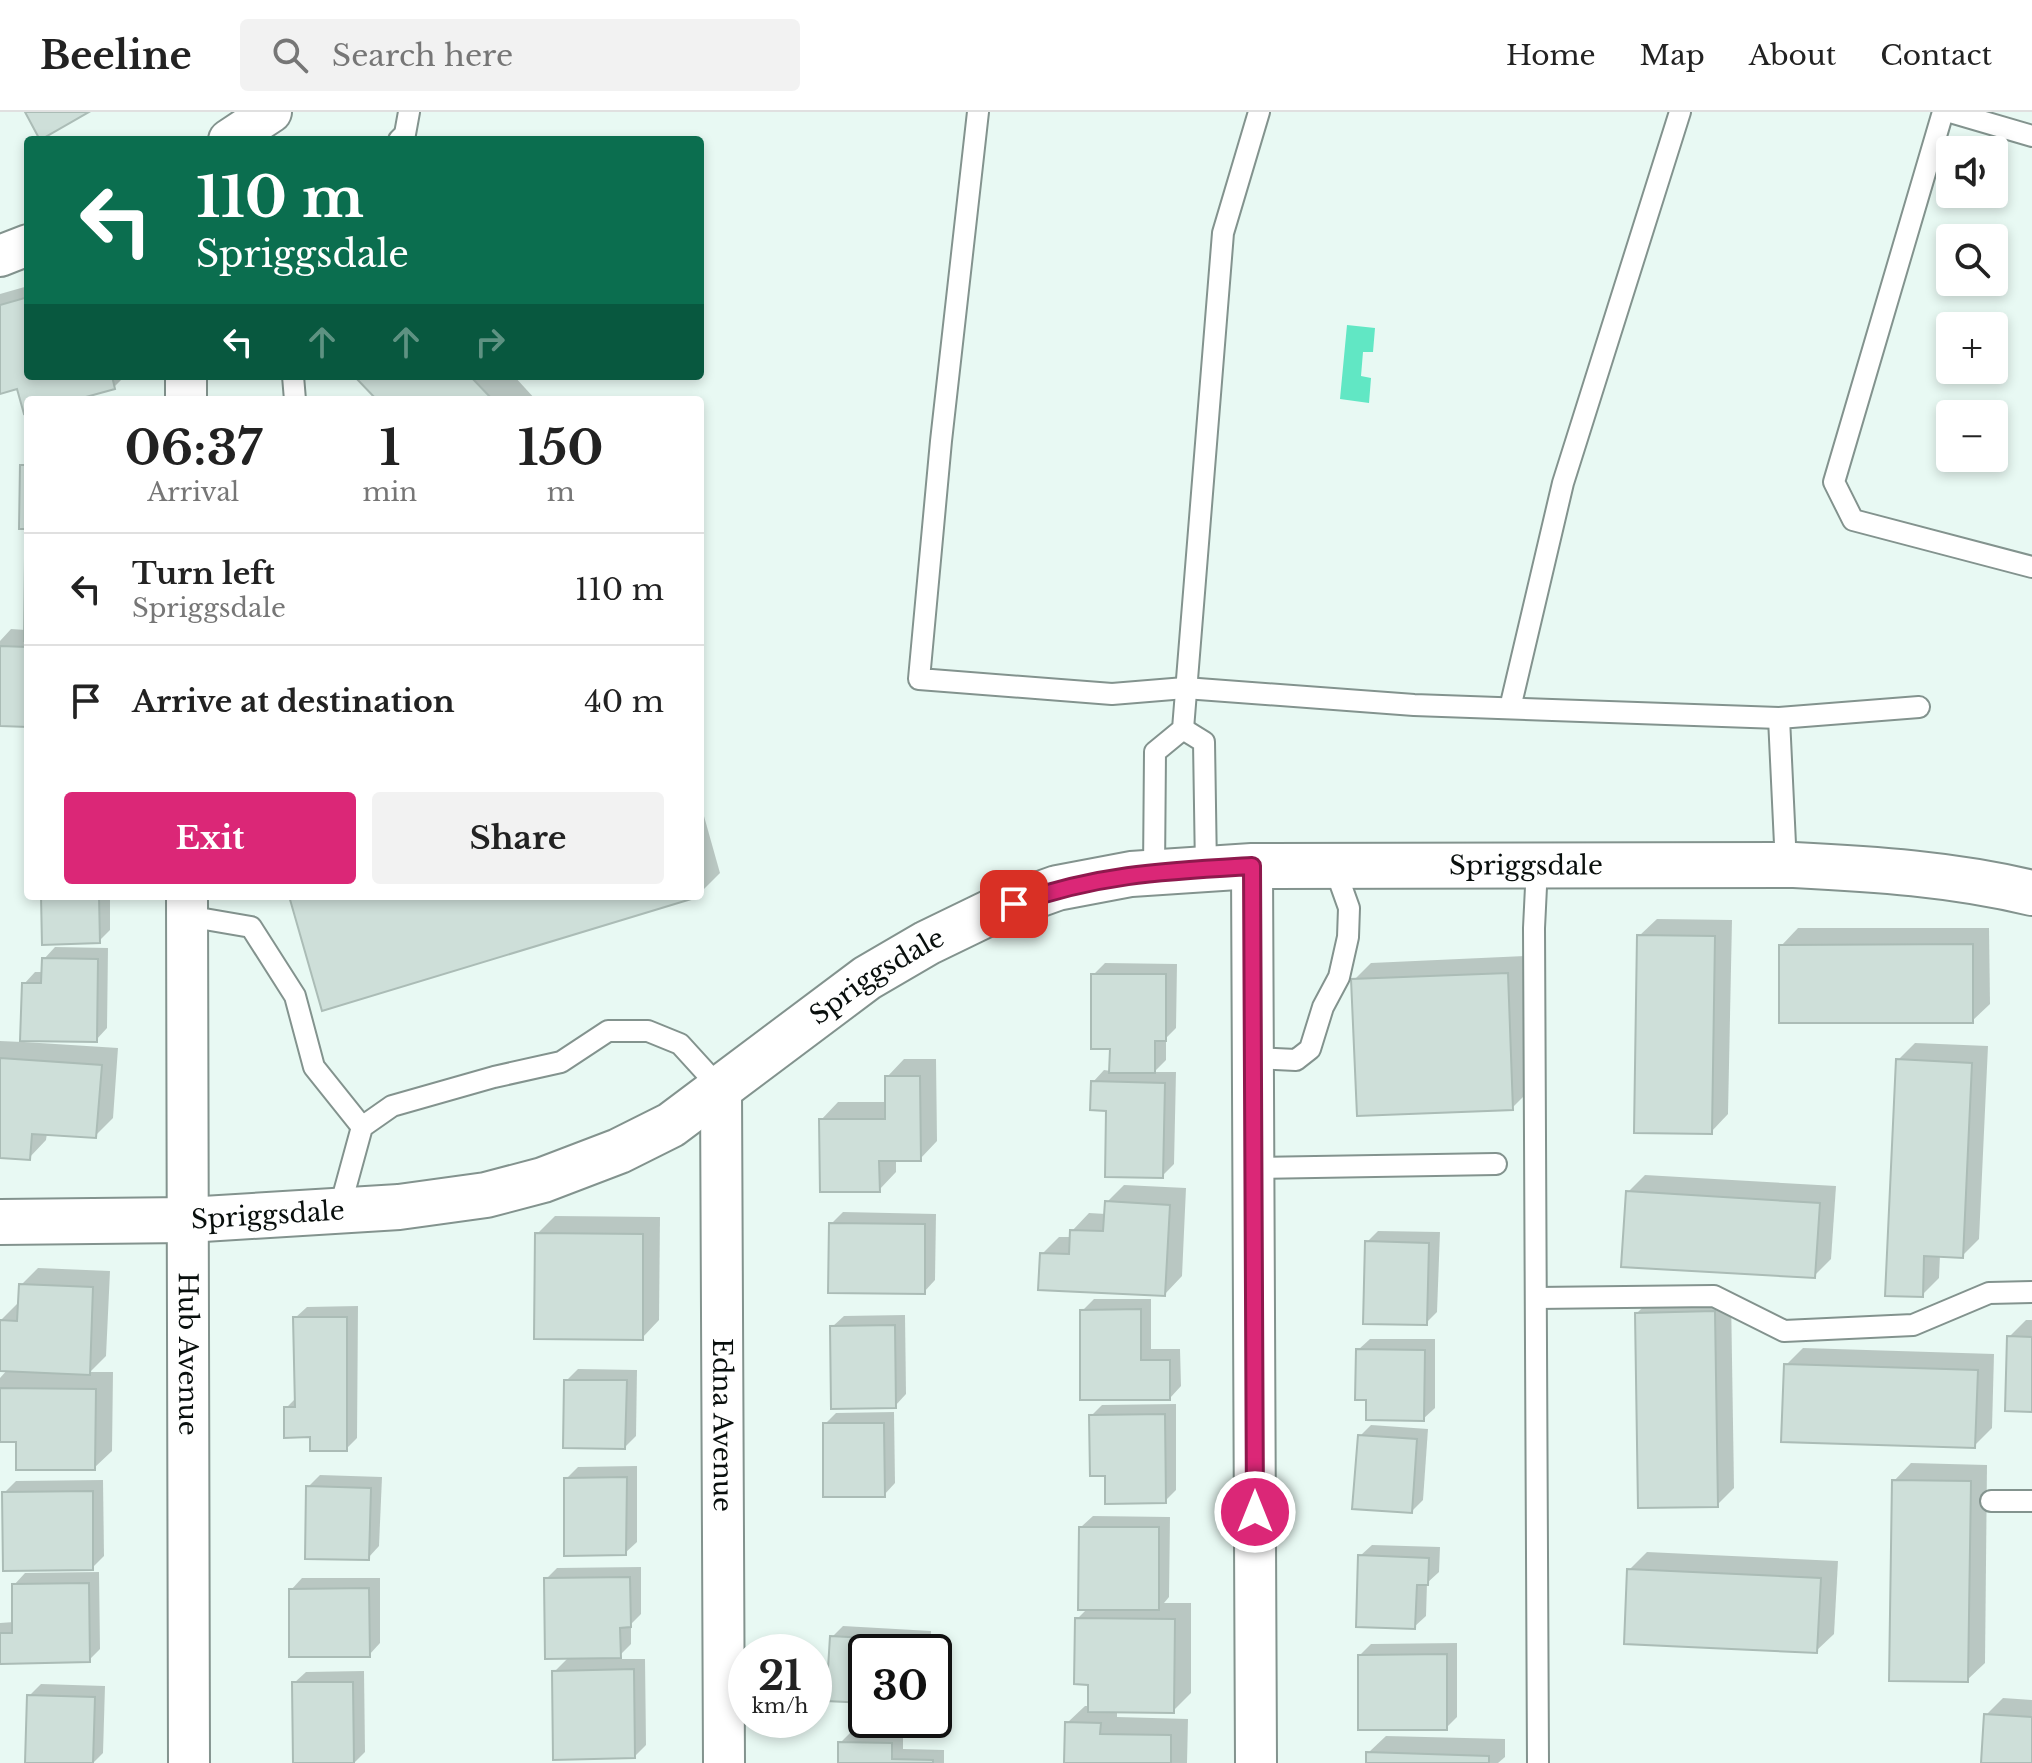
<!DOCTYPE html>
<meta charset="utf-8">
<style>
body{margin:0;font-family:"Libre Baskerville",serif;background:#f2f2f2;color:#222;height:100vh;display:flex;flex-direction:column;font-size:30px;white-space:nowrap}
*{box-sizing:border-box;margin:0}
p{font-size:26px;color:#767676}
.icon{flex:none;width:44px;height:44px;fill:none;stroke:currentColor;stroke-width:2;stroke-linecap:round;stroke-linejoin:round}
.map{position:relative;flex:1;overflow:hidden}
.side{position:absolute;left:24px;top:284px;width:680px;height:504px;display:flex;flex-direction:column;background:#fff;border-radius:8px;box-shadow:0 4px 12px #0003}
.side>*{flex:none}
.banner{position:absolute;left:24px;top:24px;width:680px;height:244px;border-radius:8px;box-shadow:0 4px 12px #0003;background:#0b6e4f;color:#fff;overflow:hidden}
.fabs{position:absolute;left:1936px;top:24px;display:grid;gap:16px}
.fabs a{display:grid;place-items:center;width:72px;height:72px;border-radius:8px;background:#fff;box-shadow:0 4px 12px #0003;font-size:40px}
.speed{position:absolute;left:728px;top:1522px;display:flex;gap:16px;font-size:40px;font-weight:700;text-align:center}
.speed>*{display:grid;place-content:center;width:104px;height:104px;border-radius:50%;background:#fff;box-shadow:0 4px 12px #0003;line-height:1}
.speed small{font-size:20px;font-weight:400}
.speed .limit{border:4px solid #111;border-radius:12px;background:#fff;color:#111}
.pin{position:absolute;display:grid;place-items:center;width:68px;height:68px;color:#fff;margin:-34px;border-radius:16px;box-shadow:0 4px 12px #0006}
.me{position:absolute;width:88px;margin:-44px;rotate:0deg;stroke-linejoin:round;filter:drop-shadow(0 0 6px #0008)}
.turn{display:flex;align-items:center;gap:28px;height:168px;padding:0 40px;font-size:36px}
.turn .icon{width:104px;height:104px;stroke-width:2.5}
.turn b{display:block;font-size:56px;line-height:68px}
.lanes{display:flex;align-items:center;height:76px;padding:0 40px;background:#0003;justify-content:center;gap:40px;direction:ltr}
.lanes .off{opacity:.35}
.eta{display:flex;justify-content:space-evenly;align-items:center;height:136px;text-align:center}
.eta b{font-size:48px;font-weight:700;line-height:56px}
.primary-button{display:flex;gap:16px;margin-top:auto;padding:16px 40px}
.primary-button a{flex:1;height:92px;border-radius:8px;background:#db2777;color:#fff;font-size:32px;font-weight:700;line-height:92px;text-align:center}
.primary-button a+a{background:#f2f2f2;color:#222}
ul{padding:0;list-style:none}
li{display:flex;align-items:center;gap:24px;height:112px;padding:0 40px;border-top:2px solid #e0e0e0}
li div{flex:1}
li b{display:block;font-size:30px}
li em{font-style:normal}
header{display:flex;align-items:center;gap:48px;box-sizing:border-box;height:112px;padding:0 40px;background:#fff;border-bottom:2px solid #e0e0e0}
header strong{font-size:38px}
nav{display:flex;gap:44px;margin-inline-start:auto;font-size:28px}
.search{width:560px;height:72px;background:#f2f2f2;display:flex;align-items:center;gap:20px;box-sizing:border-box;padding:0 28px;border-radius:8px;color:#767676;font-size:30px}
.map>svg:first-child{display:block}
.water{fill:#61e7c4}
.shadow{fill:#0003}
.building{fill:#cedfd9;stroke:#abbcb6;stroke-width:2}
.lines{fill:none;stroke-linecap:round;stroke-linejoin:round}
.lane-casing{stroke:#83938e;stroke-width:24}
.street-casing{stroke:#83938e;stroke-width:44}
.secondary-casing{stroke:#83938e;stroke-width:48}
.lane{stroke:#fff;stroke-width:20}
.street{stroke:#fff;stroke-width:40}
.secondary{stroke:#fff;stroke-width:44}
.route-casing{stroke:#8e194d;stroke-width:20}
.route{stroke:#db2777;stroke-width:14}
.labels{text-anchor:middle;stroke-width:7;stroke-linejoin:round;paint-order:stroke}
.street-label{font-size:26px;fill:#090f0d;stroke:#fff}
</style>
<header>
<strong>Beeline</strong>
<div class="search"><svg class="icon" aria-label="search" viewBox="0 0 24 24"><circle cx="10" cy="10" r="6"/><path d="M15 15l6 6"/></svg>Search here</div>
<nav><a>Home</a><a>Map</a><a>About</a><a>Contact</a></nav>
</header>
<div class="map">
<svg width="2032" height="1651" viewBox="0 0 2032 1651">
<rect width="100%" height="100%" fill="#e8f9f3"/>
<path class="water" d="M1347 213 1375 216 1373 240H1363L1361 264 1371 266 1369 291 1340 287Z"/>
<g class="shadow">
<path d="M28 174V264H125L114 275 68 288H28V299L18 275 0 280V182Z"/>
<path d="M357 264H514L536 288H379Z"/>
<path d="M28 445V613L0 612V529L11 517 26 518Z"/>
<path d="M700 690 720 761 700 781Z"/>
<path d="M43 784H110V818L99 829Z"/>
<path d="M1657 807 1732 808 1728 1002 1711 1020 1639 824Z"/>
<path d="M1798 816H1989L1990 892 1972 909 1781 834Z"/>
<path d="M55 835 108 836 107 916 96 928 24 927V930L118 936 113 1006 95 1024 47 1021 46 1028 29 1046 0 1044V929L22 930 24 872 35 860H44V847Z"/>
<path d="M1525 844 1529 979 1512 996 1354 868 1371 851Z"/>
<path d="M1105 851 1177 852 1176 916 1166 926V948L1154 960H1176L1174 1052 1162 1064 1108 997 1093 970 1104 958 1111 959 1112 935 1093 863Z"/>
<path d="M1915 931 1988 934 1979 1127 1962 1144 1940 1143 1939 1166 1922 1183 1898 948Z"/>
<path d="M904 947H936L937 1029 920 1047H896V1060L879 1078 821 1008 838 990H887V965Z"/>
<path d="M1645 1063 1836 1074 1831 1147 1814 1164 1628 1080Z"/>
<path d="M1124 1073 1186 1076 1182 1164 1165 1182 1042 1142 1059 1125H1072V1119L1089 1101 1106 1102 1107 1090Z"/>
<path d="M843 1100 936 1102 935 1168 924 1180 831 1112Z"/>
<path d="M555 1104 660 1105 659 1208 642 1226 537 1122Z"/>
<path d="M1378 1119 1440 1120 1437 1200 1426 1211 1367 1130Z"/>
<path d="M38 1156 110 1159 106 1244 90 1260H113L112 1339 94 1356 18 1328H0V1266L8 1257H0V1209L17 1192H20L21 1173Z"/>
<path d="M1731 1183 1734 1376 1717 1393 1637 1201 1654 1184Z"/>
<path d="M1094 1187H1151V1237H1180L1181 1274 1170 1286 1082 1199Z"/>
<path d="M358 1194 357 1326 346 1337 312 1323 286 1296 297 1285 295 1206 307 1195Z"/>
<path d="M905 1203 906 1282 895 1294 832 1215 844 1204Z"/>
<path d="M2026 1208H2032V1298L2009 1225Z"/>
<path d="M1370 1227H1435V1296L1423 1307 1368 1286 1358 1238Z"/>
<path d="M1803 1236 1994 1242 1992 1316 1974 1334 1786 1253Z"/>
<path d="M578 1257 637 1258 636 1324 625 1335 566 1269Z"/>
<path d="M1176 1292V1378L1165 1389 1107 1362 1091 1304 1102 1293Z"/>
<path d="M894 1300 895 1371 884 1383 825 1312 836 1301Z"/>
<path d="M1371 1313 1428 1317 1423 1388 1412 1399 1360 1324Z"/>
<path d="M1911 1351 1987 1353 1985 1551 1967 1568 1894 1369Z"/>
<path d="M637 1354V1430L625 1441 566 1367 578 1355Z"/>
<path d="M320 1363 382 1365 379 1434 368 1446 308 1375Z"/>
<path d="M103 1368 104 1444 92 1456 4 1381 16 1369Z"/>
<path d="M1093 1404 1170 1405 1169 1485 1164 1491H1191V1581L1173 1599 1117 1598V1605L1188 1607 1187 1651H1066L1067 1611 1085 1594H1090V1571L1077 1507 1088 1496 1081 1415Z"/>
<path d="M1372 1433 1440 1435 1439 1460 1427 1471 1426 1504 1414 1515 1360 1444Z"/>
<path d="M1647 1440 1838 1449 1834 1522 1816 1539 1629 1458Z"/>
<path d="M641 1455V1502L631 1512V1532L616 1547H645L646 1633 634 1645 554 1560 569 1545 546 1467 557 1456Z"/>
<path d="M99 1460 100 1537 89 1548 0 1550V1511L14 1510V1473L25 1461Z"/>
<path d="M302 1466H380V1531L369 1543 291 1478Z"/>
<path d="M843 1514 931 1519 930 1540H866V1589L832 1525Z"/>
<path d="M1457 1531V1605L1446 1616 1360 1543 1371 1532Z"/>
<path d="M364 1559 365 1640 354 1651H295L294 1571 306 1560Z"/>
<path d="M41 1572 105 1574 103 1641 93 1651H27L29 1584Z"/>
<path d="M2003 1586 2032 1588V1651H1983L1986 1603Z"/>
<path d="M851 1620H903V1637L944 1638V1651H840V1631Z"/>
<path d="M1386 1624 1505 1627V1645L1498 1651H1368V1641Z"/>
</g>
<g class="building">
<path d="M25 0H89L40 28Z"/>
<path d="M28 185V264H112L115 277 75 288H28V301L24 302 17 277 0 282V193Z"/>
<path d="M354 264H470L493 288H377Z"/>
<path d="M20 353H28V417H19Z"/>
<path d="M25 446H28V529H24Z"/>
<path d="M0 534 28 535V615L0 614Z"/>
<path d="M41 784H99L100 831 42 833Z"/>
<path d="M289 784H698V785L322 899Z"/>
<path d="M1637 823 1715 824 1712 1022 1634 1021Z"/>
<path d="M1973 832V911H1779V833Z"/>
<path d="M42 846 98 847 97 930 20 929 22 871H41Z"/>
<path d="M1508 861 1513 998 1357 1004 1351 867Z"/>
<path d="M1091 862H1166V929H1155V961H1109L1110 937H1091Z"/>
<path d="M0 946 102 953 96 1026 32 1022 30 1048 0 1046Z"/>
<path d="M1896 947 1972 951 1963 1146 1924 1144 1923 1185 1885 1184Z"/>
<path d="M885 964H920L921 1049H879L880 1080H820L819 1007H885Z"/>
<path d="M1091 969 1165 971 1163 1066 1105 1065 1106 999 1090 998Z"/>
<path d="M1626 1079 1820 1091 1815 1166 1621 1155Z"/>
<path d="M1105 1089 1170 1093 1165 1184 1038 1178 1040 1141 1069 1142 1070 1118 1103 1119Z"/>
<path d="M829 1111 925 1112V1182L828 1181Z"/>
<path d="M535 1121 643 1122V1228L534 1227Z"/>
<path d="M1365 1129 1429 1131 1427 1213 1363 1212Z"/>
<path d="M19 1172 93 1175 90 1263 0 1259V1208L17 1209Z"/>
<path d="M1141 1197V1248H1170V1288H1080V1198Z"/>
<path d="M1715 1199 1718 1395 1638 1396 1635 1201Z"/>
<path d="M293 1205H347V1339H310V1325L284 1326V1295H295Z"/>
<path d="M895 1213 896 1296 831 1297 830 1214Z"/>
<path d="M2007 1224 2032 1225V1300L2005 1299Z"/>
<path d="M1356 1237 1425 1238 1424 1309 1366 1308V1288H1355Z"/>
<path d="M1784 1252 1978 1258 1975 1336 1781 1330Z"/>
<path d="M564 1268H627L625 1337 563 1336Z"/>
<path d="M0 1276 96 1277 95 1358H16V1330H0Z"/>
<path d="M1165 1302 1166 1391 1105 1392V1364H1090L1089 1303Z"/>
<path d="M823 1311H884L885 1385H823Z"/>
<path d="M1358 1323 1417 1327 1412 1401 1352 1397Z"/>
<path d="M627 1365 626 1443 564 1444V1366Z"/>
<path d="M1892 1368 1971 1369 1968 1570 1889 1569Z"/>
<path d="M306 1374 371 1376 369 1448 305 1447Z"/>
<path d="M93 1379V1458L3 1459 2 1380Z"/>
<path d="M1079 1415H1159V1498H1078Z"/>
<path d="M1358 1443 1429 1446 1428 1473H1417L1415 1517 1356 1515Z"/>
<path d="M1627 1457 1821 1466 1817 1541 1624 1532Z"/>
<path d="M630 1465 631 1515 620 1516 621 1546 545 1547 544 1466Z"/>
<path d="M89 1471 90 1550 0 1552V1521H12V1472Z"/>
<path d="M369 1476 370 1545H289V1477Z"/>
<path d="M1075 1506 1175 1507 1174 1601 1088 1600V1573L1074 1572Z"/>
<path d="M830 1524 921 1529 920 1540H866V1591L826 1589Z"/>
<path d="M1447 1542V1618H1358V1543Z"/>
<path d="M634 1557 635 1646 553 1648 552 1559Z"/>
<path d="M292 1570H353L354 1651H293Z"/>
<path d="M27 1583 95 1585 93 1651H25Z"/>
<path d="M1984 1602 2032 1605V1651H1981Z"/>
<path d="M1065 1610 1101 1611 1100 1622 1171 1623V1651H1064Z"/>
<path d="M838 1630 892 1631V1647L933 1648V1651H838Z"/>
<path d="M1366 1640 1489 1644V1651H1366Z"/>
</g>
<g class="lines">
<g class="lane-casing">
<g id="lane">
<path d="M978 0 941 329 919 567 1112 582 1185 576 1414 593 1779 606"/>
<path d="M1943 0 1834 370 1853 408 2032 455"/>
<path d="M1950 0 2032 24"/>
<path d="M399 28 405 22 409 0"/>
<path d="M293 264 295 288"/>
<path d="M1510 596 1563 371 1680 0"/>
<path d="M1183 617 1204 630 1206 757"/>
<path d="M1786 753 1779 606 1919 595"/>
<path d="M1537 754 1534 816 1538 1651"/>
<path d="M1154 760 1155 640 1183 617 1223 121 1259 0"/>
<path d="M187 804 251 815 295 884 314 955 362 1015"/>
<path d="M1253 946 1296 948 1310 937 1323 895 1339 865 1348 825 1349 796 1334 754"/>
<path d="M1253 1056 1496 1052"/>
<path d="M339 1099 362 1015 392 994 494 965 561 950 608 919H648L680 932 721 977"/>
<path d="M1536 1186 1714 1184 1784 1219 1913 1213 1989 1181 2032 1180"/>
<path d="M1991 1389H2032"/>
</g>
</g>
<g class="street-casing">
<g id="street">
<path d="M229 28 271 0"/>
<path d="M0 144 28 133"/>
<path d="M186 264V288"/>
<path d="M1252 754 1256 1651"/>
<path id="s1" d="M187 784 189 1651"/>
<path id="s2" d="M721 977 724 1651"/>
</g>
</g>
<g class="secondary-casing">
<g id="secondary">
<path id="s3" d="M0 1110 187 1108 399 1095 486 1083 543 1068 619 1039 671 1013 867 866 927 831 993 799 1057 776 1131 762 1252 754 1794 753C1874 757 1953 762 2032 781"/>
</g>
</g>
<use href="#lane" class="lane"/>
<use href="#street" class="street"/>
<use href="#secondary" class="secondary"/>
</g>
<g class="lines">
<g class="route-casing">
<path id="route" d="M1014 792C1097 762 1166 759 1252 754L1255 1400"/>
</g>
<use href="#route" class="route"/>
</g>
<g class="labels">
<g class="street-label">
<text dy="9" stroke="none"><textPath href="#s3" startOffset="1612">Spriggsdale</textPath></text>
<text dy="9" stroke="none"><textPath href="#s3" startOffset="940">Spriggsdale</textPath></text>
<text dy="9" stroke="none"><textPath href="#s3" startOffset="268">Spriggsdale</textPath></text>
<text dy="9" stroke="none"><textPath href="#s1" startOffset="458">Hub Avenue</textPath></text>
<text dy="9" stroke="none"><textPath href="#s2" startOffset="336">Edna Avenue</textPath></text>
</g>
</g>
</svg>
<div class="fabs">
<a><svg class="icon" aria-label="sound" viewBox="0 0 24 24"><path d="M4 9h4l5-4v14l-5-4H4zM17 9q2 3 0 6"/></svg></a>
<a><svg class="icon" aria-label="search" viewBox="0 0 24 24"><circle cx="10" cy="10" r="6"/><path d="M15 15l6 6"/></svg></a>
<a>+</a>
<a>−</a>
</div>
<div class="speed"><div>21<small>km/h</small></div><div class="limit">30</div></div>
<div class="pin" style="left:1014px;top:792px;background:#d93025"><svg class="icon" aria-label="arrive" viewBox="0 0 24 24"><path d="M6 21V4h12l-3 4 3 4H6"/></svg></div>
<svg class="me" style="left:1255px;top:1400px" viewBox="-20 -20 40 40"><circle r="17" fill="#db2777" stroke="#fff" stroke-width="3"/><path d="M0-11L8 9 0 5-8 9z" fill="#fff"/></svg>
<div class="banner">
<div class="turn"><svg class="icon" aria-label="left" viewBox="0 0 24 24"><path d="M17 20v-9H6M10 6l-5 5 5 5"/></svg><div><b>110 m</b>Spriggsdale</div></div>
<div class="lanes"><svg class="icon" aria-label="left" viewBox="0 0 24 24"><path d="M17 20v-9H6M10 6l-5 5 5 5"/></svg><svg class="icon off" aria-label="ahead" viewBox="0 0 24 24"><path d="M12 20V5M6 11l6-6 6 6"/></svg><svg class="icon off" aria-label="ahead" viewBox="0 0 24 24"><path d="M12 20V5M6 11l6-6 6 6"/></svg><svg class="icon off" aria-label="right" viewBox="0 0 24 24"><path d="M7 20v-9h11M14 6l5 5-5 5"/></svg></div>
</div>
<section class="side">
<div class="eta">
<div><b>06:37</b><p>Arrival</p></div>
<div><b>1</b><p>min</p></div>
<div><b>150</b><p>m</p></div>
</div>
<ul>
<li><svg class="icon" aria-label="left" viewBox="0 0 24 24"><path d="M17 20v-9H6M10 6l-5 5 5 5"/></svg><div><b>Turn left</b><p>Spriggsdale</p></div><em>110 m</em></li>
<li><svg class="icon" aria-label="arrive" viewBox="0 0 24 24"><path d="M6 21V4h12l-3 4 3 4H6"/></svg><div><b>Arrive at destination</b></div><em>40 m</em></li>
</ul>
<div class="primary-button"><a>Exit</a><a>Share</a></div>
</section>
</div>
